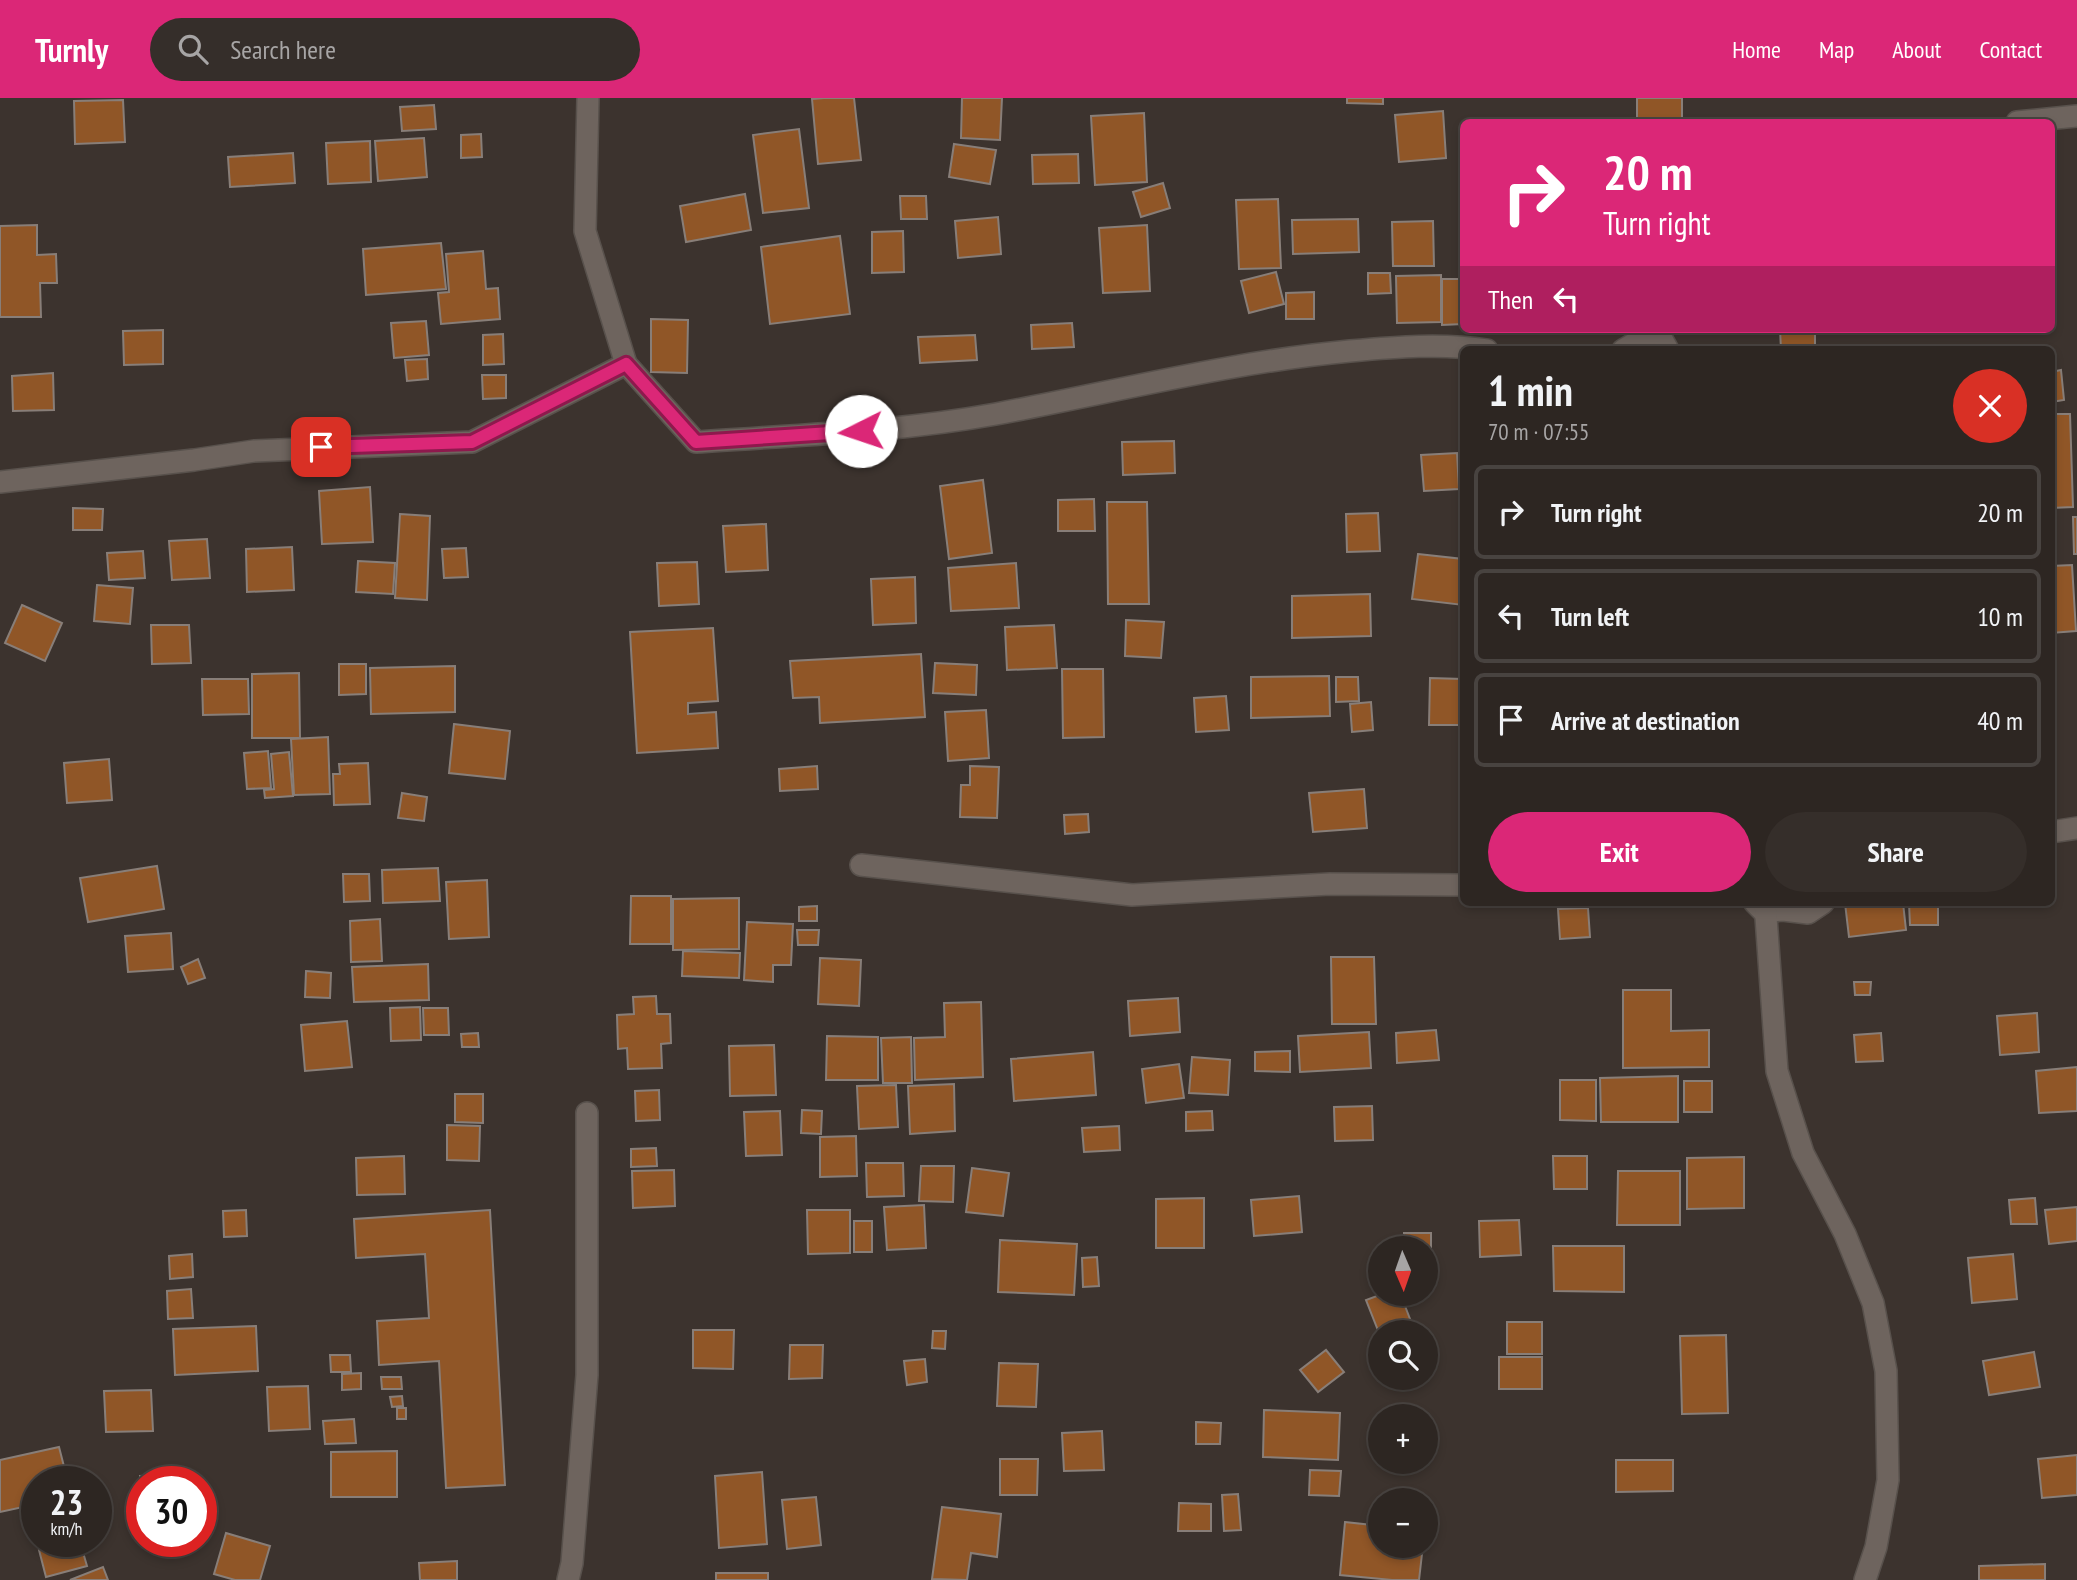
<!DOCTYPE html>
<meta charset="utf-8">
<style>
body{margin:0;font-family:"PT Sans Narrow",sans-serif;background:#352e2a;color:#f1f3f6;height:100vh;display:flex;flex-direction:column;font-size:26px;white-space:nowrap}
*{box-sizing:border-box;margin:0}
p{font-size:23px;color:#a7a5a5}
.icon{flex:none;width:38px;height:38px;fill:none;stroke:currentColor;stroke-width:2;stroke-linecap:round;stroke-linejoin:round}
.map{position:relative;flex:1;overflow:hidden}
.sheet{position:absolute;left:1460px;top:248px;width:595px;height:560px;display:flex;flex-direction:column;background:#2d2622;border-radius:10px;box-shadow:0 4px 10px #0003,0 0 0 2px #484340}
.sheet>*{flex:none}
.banner{position:absolute;left:1460px;top:21px;width:595px;height:214px;border-radius:10px;box-shadow:0 4px 10px #0003,0 0 0 2px #484340;background:#db2777;color:#fff;overflow:hidden}
.needle{width:46px;rotate:178deg}
.buttons{position:absolute;left:1368px;top:1138px;display:grid;gap:14px}
.buttons a{display:grid;place-items:center;width:70px;height:70px;border-radius:50%;background:#2d2622;box-shadow:0 4px 10px #0003,0 0 0 2px #484340;font-size:35px}
.speed{position:absolute;left:21px;top:1368px;display:flex;gap:14px;font-size:35px;font-weight:700;text-align:center}
.speed>*{display:grid;place-content:center;width:91px;height:91px;border-radius:50%;background:#2d2622;box-shadow:0 4px 10px #0003,0 0 0 2px #484340;line-height:1}
.speed small{font-size:18px;font-weight:400}
.speed .limit{border:10px solid #d22;background:#fff;color:#111}
.pin{position:absolute;display:grid;place-items:center;width:60px;height:60px;color:#fff;margin:-30px;border-radius:14px;box-shadow:0 4px 10px #0006}
.me{position:absolute;width:77px;margin:-38px;rotate:266deg;stroke-linejoin:round;filter:drop-shadow(0 0 5px #0008)}
.turn{display:flex;align-items:center;gap:24px;height:147px;padding:0 28px;font-size:32px}
.turn .icon{width:91px;height:91px;stroke-width:2.5}
.turn b{display:block;font-size:49px;line-height:60px}
.then{display:flex;align-items:center;height:66px;padding:0 28px;background:#0003;gap:14px;font-size:26px}
.round{display:grid;place-items:center;flex:none;width:74px;height:74px;border-radius:37px;background:#352e2a}
.headline{display:flex;align-items:center;justify-content:space-between;height:119px;padding:0 28px}
h1{font-size:42px;font-weight:800;line-height:52px}
.cta{display:flex;gap:14px;margin-top:auto;padding:14px 28px}
.cta a{flex:1;height:80px;border-radius:42px;background:#db2777;color:#fff;font-size:28px;font-weight:800;line-height:80px;text-align:center}
.cta a+a{background:#352e2a;color:#f1f3f6}
ul{padding:0;list-style:none}
li{display:flex;align-items:center;gap:21px;height:94px;margin:0 14px 10px;padding:0 14px;border:4px solid #484340;border-radius:10px}
li div{flex:1}
li b{display:block;font-size:26px}
li em{font-style:normal}
header{display:flex;align-items:center;gap:42px;box-sizing:border-box;height:98px;padding:0 35px;background:#db2777;color:#fff}
header strong{font-size:33px}
nav{display:flex;gap:38px;margin-inline-start:auto;font-size:24px}
.search{width:490px;height:63px;background:#352e2a;display:flex;align-items:center;gap:18px;box-sizing:border-box;padding:0 24px;border-radius:38px;color:#a7a5a5;font-size:26px}
.map>svg:first-child{display:block}
.building{fill:#905627;stroke:#887e78;stroke-width:2}
.lines{fill:none;stroke-linecap:round;stroke-linejoin:round}
.street-casing{stroke:#58514c;stroke-width:24}
.street{stroke:#6e645e;stroke-width:21}
.route-casing{stroke:#8e194d;stroke-width:18}
.route{stroke:#db2777;stroke-width:12}
</style>
<header>
<strong>Turnly</strong>
<div class="search"><svg class="icon" aria-label="search" viewBox="0 0 24 24"><circle cx="10" cy="10" r="6"/><path d="M15 15l6 6"/></svg>Search here</div>
<nav><a>Home</a><a>Map</a><a>About</a><a>Contact</a></nav>
</header>
<div class="map">
<svg width="2077" height="1482" viewBox="0 0 2077 1482">
<rect width="100%" height="100%" fill="#3c332e"/>
<g class="building">
<path d="M824 0H854L861 62 818 66 812 1Z"/>
<path d="M962 0H1002L1000 42 961 40Z"/>
<path d="M1347 0H1383V6L1347 5Z"/>
<rect x="1637" y="0" width="45" height="24"/>
<path d="M123 2 125 44 75 46 74 3Z"/>
<path d="M434 7 436 31 402 33 400 9Z"/>
<path d="M1443 13 1446 60 1399 64 1395 17Z"/>
<path d="M1144 15 1147 84 1095 87 1091 18Z"/>
<path d="M799 31 809 110 763 115 753 37Z"/>
<path d="M481 36 482 59 461 60V37Z"/>
<path d="M424 40 427 79 378 83 375 43Z"/>
<path d="M370 43 371 84 328 86 326 45Z"/>
<path d="M954 46 996 52 990 86 949 79Z"/>
<path d="M293 55 295 85 230 89 228 59Z"/>
<path d="M1078 56 1079 85 1033 86 1032 57Z"/>
<path d="M1163 85 1170 110 1141 119 1133 94Z"/>
<path d="M745 96 751 132 686 144 680 108Z"/>
<path d="M900 98H926L927 121H901Z"/>
<path d="M1278 101 1281 170 1239 171 1236 102Z"/>
<path d="M998 119 1001 156 958 160 955 123Z"/>
<path d="M1358 121 1359 154 1293 156 1292 122Z"/>
<path d="M1433 123 1434 168H1393L1392 124Z"/>
<path d="M37 127V157L56 156 57 185H40L41 219H0V128Z"/>
<path d="M1147 127 1150 193 1103 195 1099 130Z"/>
<path d="M903 133 904 174 872 175V134Z"/>
<path d="M840 138 850 216 770 226 761 149Z"/>
<path d="M441 145 446 191 366 197 363 151Z"/>
<path d="M483 153 486 191 498 190 500 221 441 226 438 195 449 194 446 156Z"/>
<path d="M1276 174 1284 206 1249 215 1241 183Z"/>
<path d="M1368 175H1390L1391 195 1368 196Z"/>
<path d="M1441 177V224L1397 225 1396 178Z"/>
<path d="M1442 181H1463V226L1442 227Z"/>
<path d="M1314 194V221H1286V195Z"/>
<path d="M651 221 688 222 687 275 651 274Z"/>
<path d="M426 223 429 257 394 260 391 225Z"/>
<path d="M1072 225 1074 249 1032 251 1031 227Z"/>
<path d="M1780 231H1815V252H1781Z"/>
<path d="M163 232V266L124 267 123 233Z"/>
<path d="M503 236 504 266 483 267V237Z"/>
<path d="M975 237 977 262 920 265 918 239Z"/>
<path d="M427 261 428 281 407 283 405 262Z"/>
<path d="M2061 272 2064 302 2051 304V274Z"/>
<path d="M53 275 54 312 13 313 12 278Z"/>
<path d="M482 277H506V300L483 301Z"/>
<path d="M2051 316H2070L2073 409 2051 410Z"/>
<path d="M1174 343 1175 375 1123 377 1122 344Z"/>
<path d="M1457 355 1459 391 1424 393 1421 357Z"/>
<path d="M983 382 992 455 949 461 940 388Z"/>
<path d="M370 389 373 444 322 446 319 393Z"/>
<path d="M1094 401 1095 433H1058V402Z"/>
<path d="M1107 404H1147L1149 506H1108Z"/>
<path d="M73 410 103 411 102 432H73Z"/>
<path d="M1378 415 1380 453 1347 454 1346 416Z"/>
<path d="M400 416 430 418 427 502 395 500Z"/>
<path d="M2073 419H2077V456H2074Z"/>
<path d="M766 426 768 472 726 474 723 428Z"/>
<path d="M207 441 210 480 172 482 169 443Z"/>
<path d="M292 449 294 492 247 494 246 451Z"/>
<path d="M466 450 468 479 444 480 442 451Z"/>
<path d="M143 453 145 480 109 482 107 455Z"/>
<path d="M1418 456 1463 461V507L1412 501Z"/>
<path d="M358 463 395 465 393 496 356 494Z"/>
<path d="M697 464 699 506 659 508 657 465Z"/>
<path d="M1016 465 1019 510 951 513 948 470Z"/>
<path d="M2072 467 2076 533 2051 535V468Z"/>
<path d="M915 479 916 525 873 527 871 481Z"/>
<path d="M97 487 133 490 130 526 94 523Z"/>
<path d="M1370 496 1371 538 1292 540V498Z"/>
<path d="M22 507 62 525 45 563 5 545Z"/>
<path d="M1126 522 1164 524 1161 560 1125 558Z"/>
<path d="M151 527H189L191 565 152 566Z"/>
<path d="M1054 527 1057 570 1007 572 1005 529Z"/>
<path d="M713 530 718 603 688 605V616L716 614 718 650 637 655 630 534Z"/>
<path d="M921 556 925 619 820 625 819 599 793 600 790 563Z"/>
<path d="M935 565 977 567 976 597 933 595Z"/>
<path d="M339 566H366V596L339 597Z"/>
<path d="M455 568V614L371 616 370 570Z"/>
<path d="M1062 571H1103L1104 639 1063 640Z"/>
<path d="M299 575 300 640H252V576Z"/>
<path d="M1329 578 1330 618 1251 620V579Z"/>
<path d="M1336 579H1358L1359 603 1336 604Z"/>
<path d="M1430 580 1463 581V627H1429Z"/>
<path d="M202 581H248L249 616 203 617Z"/>
<path d="M1226 598 1229 632 1196 634 1194 600Z"/>
<path d="M1371 604 1373 632 1352 634 1350 606Z"/>
<path d="M986 612 989 660 948 663 945 614Z"/>
<path d="M454 626 510 633 505 681 449 675Z"/>
<path d="M328 639 330 696 294 697 291 641Z"/>
<path d="M268 653 271 690 247 691 244 655Z"/>
<path d="M289 654 293 698 265 700 264 692 274 691 271 656Z"/>
<path d="M109 661 112 702 67 705 64 665Z"/>
<path d="M368 665 370 706 334 707 333 676H340L339 666Z"/>
<path d="M817 668 818 691 780 693 779 671Z"/>
<path d="M970 668 999 669 997 720 960 719 961 687H970Z"/>
<path d="M1364 691 1367 730 1313 734 1309 695Z"/>
<path d="M402 695 427 699 424 723 398 720Z"/>
<path d="M1088 716 1089 734 1065 736 1064 717Z"/>
<path d="M157 768 164 811 88 824 80 780Z"/>
<path d="M438 770 440 803 383 805 382 772Z"/>
<path d="M343 776H369L370 803 344 804Z"/>
<path d="M487 782 489 839 449 841 446 784Z"/>
<path d="M631 798H671V846H630Z"/>
<path d="M739 800V851L673 852V801Z"/>
<path d="M1845 805H1903L1906 832 1849 839Z"/>
<path d="M1909 805H1938V827H1910Z"/>
<path d="M817 808V823H799V809Z"/>
<path d="M1588 810 1590 839 1560 841 1558 811Z"/>
<path d="M380 821 382 863 351 864 350 823Z"/>
<path d="M747 824 793 826 791 867H773V884L744 882Z"/>
<path d="M797 832H819L818 847H798Z"/>
<path d="M171 835 173 871 128 874 125 838Z"/>
<path d="M683 853 740 855 739 880 682 878Z"/>
<path d="M1331 859H1374L1376 926H1332Z"/>
<path d="M820 860 861 862 859 908 818 906Z"/>
<path d="M198 861 205 880 188 886 181 869Z"/>
<path d="M428 866 429 902 354 904 352 869Z"/>
<path d="M306 873 331 875 330 900 305 899Z"/>
<path d="M1854 884H1871L1870 897H1855Z"/>
<path d="M1623 892H1671V933L1709 932V969L1623 970Z"/>
<path d="M656 898 657 916H670L671 945 661 946 662 970 628 971 627 950 618 951 617 917 634 916 633 899Z"/>
<path d="M1178 900 1180 934 1130 938 1128 903Z"/>
<path d="M981 904 983 979 915 982 914 940 945 939 944 905Z"/>
<path d="M420 909 421 942 391 943 390 910Z"/>
<path d="M423 910H448L449 937H424Z"/>
<path d="M2037 915 2039 954 2000 957 1997 918Z"/>
<path d="M347 923 352 969 305 973 301 927Z"/>
<path d="M1436 932 1439 962 1397 965 1396 935Z"/>
<path d="M1369 934 1371 970 1300 974 1298 938Z"/>
<path d="M478 935 479 949H462L461 936Z"/>
<path d="M1881 935 1883 963 1856 964 1854 937Z"/>
<path d="M827 938 878 939V982H826Z"/>
<path d="M911 939 912 985H883L881 940Z"/>
<path d="M774 947 776 997 730 998 729 948Z"/>
<path d="M1290 953V974L1255 973V954Z"/>
<path d="M1093 954 1096 997 1014 1003 1011 961Z"/>
<path d="M1192 959 1230 962 1228 997 1189 995Z"/>
<path d="M1179 966 1184 1000 1146 1005 1142 971Z"/>
<path d="M2077 969V1013L2039 1015 2036 973Z"/>
<path d="M1678 978V1024H1601L1600 980Z"/>
<path d="M1560 982H1596V1023L1560 1022Z"/>
<rect x="1684" y="983" width="28" height="31"/>
<path d="M954 986 955 1033 910 1036 908 988Z"/>
<path d="M896 987 898 1029 859 1031 857 988Z"/>
<path d="M659 992 660 1022 636 1023 635 993Z"/>
<path d="M455 996H483V1025L455 1024Z"/>
<path d="M1372 1008 1373 1042 1335 1043 1334 1009Z"/>
<path d="M802 1012 822 1013 821 1036 801 1035Z"/>
<path d="M780 1013 782 1057 746 1058 744 1014Z"/>
<path d="M1212 1013 1213 1032 1186 1033V1014Z"/>
<path d="M447 1027 480 1028 479 1063 447 1062Z"/>
<path d="M1119 1028 1120 1052 1084 1054 1082 1030Z"/>
<path d="M856 1038 857 1078 820 1079V1039Z"/>
<path d="M656 1050 657 1068 631 1069V1051Z"/>
<path d="M404 1058 405 1096 357 1097 356 1060Z"/>
<path d="M1553 1058H1587V1091H1554Z"/>
<path d="M1744 1059V1110L1687 1111V1060Z"/>
<path d="M866 1065H903L904 1098 867 1099Z"/>
<path d="M921 1068H954L953 1104 919 1103Z"/>
<path d="M972 1070 1009 1075 1003 1118 966 1114Z"/>
<path d="M674 1072 675 1108 633 1110 632 1073Z"/>
<path d="M1618 1073H1680V1127H1617Z"/>
<path d="M1299 1098 1302 1134 1254 1138 1251 1102Z"/>
<path d="M1204 1100V1150H1156V1101Z"/>
<path d="M2035 1100 2037 1126H2011L2009 1102Z"/>
<path d="M924 1107 926 1150 887 1152 884 1109Z"/>
<path d="M2077 1109V1143L2049 1146 2045 1112Z"/>
<path d="M246 1112 247 1138 224 1139 223 1113Z"/>
<path d="M490 1112 505 1387 446 1390 439 1263 379 1267 377 1223 429 1220 425 1156 356 1160 354 1121Z"/>
<path d="M807 1112H850V1155L808 1156Z"/>
<path d="M1519 1122 1521 1157 1480 1159 1479 1123Z"/>
<rect x="854" y="1123" width="18" height="31"/>
<path d="M1404 1135H1431V1157H1426V1150H1404Z"/>
<path d="M1000 1142 1077 1146 1074 1197 998 1194Z"/>
<path d="M1553 1148H1624V1194L1554 1193Z"/>
<path d="M192 1156 193 1179 170 1181 169 1158Z"/>
<path d="M2013 1156 2017 1201 1972 1205 1968 1160Z"/>
<path d="M1097 1159 1099 1188 1083 1189 1082 1160Z"/>
<path d="M191 1191 193 1220 168 1221 167 1193Z"/>
<path d="M1385 1195H1400L1415 1234H1381V1240L1366 1202Z"/>
<rect x="1507" y="1224" width="35" height="32"/>
<path d="M256 1228 258 1273 175 1277 173 1231Z"/>
<path d="M693 1232H734L733 1271 693 1270Z"/>
<path d="M933 1233H946L945 1251 932 1250Z"/>
<path d="M1726 1237 1728 1315 1682 1316 1680 1238Z"/>
<path d="M790 1247H823L822 1280 789 1281Z"/>
<path d="M1326 1252 1344 1274 1318 1294 1300 1272Z"/>
<path d="M2034 1254 2040 1289 1989 1297 1983 1263Z"/>
<path d="M330 1257H350L351 1274H331Z"/>
<rect x="1499" y="1259" width="43" height="32"/>
<path d="M925 1261 927 1284 907 1287 904 1263Z"/>
<path d="M999 1265 1038 1266 1036 1309 997 1308Z"/>
<path d="M361 1275V1291L342 1292V1276Z"/>
<path d="M381 1279H401L402 1291H382Z"/>
<path d="M308 1288 310 1331 269 1333 267 1289Z"/>
<path d="M151 1292 153 1333 106 1334 104 1293Z"/>
<path d="M402 1298 403 1308 392 1309 390 1299Z"/>
<rect x="397" y="1310" width="9" height="11"/>
<path d="M1264 1312 1340 1315 1338 1362 1263 1359Z"/>
<path d="M354 1321 356 1345 325 1346 323 1323Z"/>
<path d="M1196 1324 1221 1325 1220 1346H1196Z"/>
<path d="M1102 1333 1104 1372 1064 1373 1062 1335Z"/>
<path d="M59 1349 68 1384H37V1406L0 1414V1362Z"/>
<path d="M397 1353V1399H331V1354Z"/>
<path d="M2077 1357V1397L2042 1400 2038 1361Z"/>
<path d="M1000 1361H1038L1037 1397H1000Z"/>
<path d="M1616 1362H1673V1393L1616 1394Z"/>
<path d="M1310 1372 1341 1373 1339 1398 1309 1397Z"/>
<path d="M762 1374 767 1446 719 1450 715 1378Z"/>
<path d="M168 1377V1384H142L141 1407 140 1378Z"/>
<path d="M1238 1396 1241 1432 1224 1433 1222 1397Z"/>
<path d="M816 1399 821 1447 787 1451 782 1402Z"/>
<path d="M1179 1405 1211 1406V1433H1178Z"/>
<path d="M138 1408H142V1444H139Z"/>
<path d="M942 1409 1001 1416 997 1459 971 1455 967 1482 932 1481Z"/>
<path d="M1345 1424 1381 1428V1447H1423L1419 1482H1392L1340 1477Z"/>
<path d="M226 1435 270 1448 260 1482H235L214 1476Z"/>
<path d="M71 1444H80L87 1468 46 1479 39 1452Z"/>
<path d="M457 1463V1482H420L419 1465Z"/>
<path d="M2045 1466V1482H1979V1468Z"/>
<path d="M103 1469 108 1482H70Z"/>
<rect x="716" y="1475" width="52" height="7"/>
</g>
<g class="lines">
<g class="street-casing">
<g id="street">
<path d="M588 0 585 133 626 266"/>
<path d="M2017 24 2077 18"/>
<path d="M1657 232 1668 252"/>
<path d="M1623 252 1658 231"/>
<path d="M0 384 194 362 254 353 472 344 626 266 696 344C796 337 897 334 996 316 1114 294 1231 264 1350 253 1396 249 1442 245 1487 252"/>
<path d="M2051 734 2077 730"/>
<path d="M861 767 1132 797 1330 786 1463 787"/>
<path d="M1755 805 1764 814 1783 812 1808 815 1823 805"/>
<path d="M1765 805 1777 973 1803 1055 1845 1136 1873 1205 1886 1273 1888 1382 1876 1449 1865 1482"/>
<path d="M568 1482 572 1465 587 1277V1015"/>
</g>
</g>
<use href="#street" class="street"/>
</g>
<g class="lines">
<g class="route-casing">
<path id="route" d="M321 349 472 344 626 266 696 344 861 333"/>
</g>
<use href="#route" class="route"/>
</g>
</svg>
<div class="buttons">
<a><svg class="needle" viewBox="-14 -14 28 28"><path d="M0-13l5 13h-10z" fill="#e53935"/><path d="M0 13l5-13h-10z" fill="#a7a5a5"/></svg></a>
<a><svg class="icon" aria-label="search" viewBox="0 0 24 24"><circle cx="10" cy="10" r="6"/><path d="M15 15l6 6"/></svg></a>
<a>+</a>
<a>−</a>
</div>
<div class="speed"><div>23<small>km/h</small></div><div class="limit">30</div></div>
<div class="pin" style="left:321px;top:349px;background:#d93025"><svg class="icon" aria-label="arrive" viewBox="0 0 24 24"><path d="M6 21V4h12l-3 4 3 4H6"/></svg></div>
<svg class="me" style="left:861px;top:333px" viewBox="-20 -20 40 40"><circle r="19" fill="#fff"/><path d="M0-13L10 11 0 6-10 11z" fill="#db2777"/></svg>
<div class="banner">
<div class="turn"><svg class="icon" aria-label="right" viewBox="0 0 24 24"><path d="M7 20v-9h11M14 6l5 5-5 5"/></svg><div><b>20 m</b>Turn right</div></div>
<div class="then">Then<svg class="icon" aria-label="left" viewBox="0 0 24 24"><path d="M17 20v-9H6M10 6l-5 5 5 5"/></svg></div>
</div>
<section class="sheet">
<div class="headline"><div><h1>1 min</h1><p>70 m · 07:55</p></div><a class="round" style="background:#d93025;color:#fff"><svg class="icon" aria-label="close" viewBox="0 0 24 24"><path d="M6 6l12 12M18 6L6 18"/></svg></a></div>
<ul>
<li><svg class="icon" aria-label="right" viewBox="0 0 24 24"><path d="M7 20v-9h11M14 6l5 5-5 5"/></svg><div><b>Turn right</b></div><em>20 m</em></li>
<li><svg class="icon" aria-label="left" viewBox="0 0 24 24"><path d="M17 20v-9H6M10 6l-5 5 5 5"/></svg><div><b>Turn left</b></div><em>10 m</em></li>
<li><svg class="icon" aria-label="arrive" viewBox="0 0 24 24"><path d="M6 21V4h12l-3 4 3 4H6"/></svg><div><b>Arrive at destination</b></div><em>40 m</em></li>
</ul>
<div class="cta"><a>Exit</a><a>Share</a></div>
</section>
</div>
